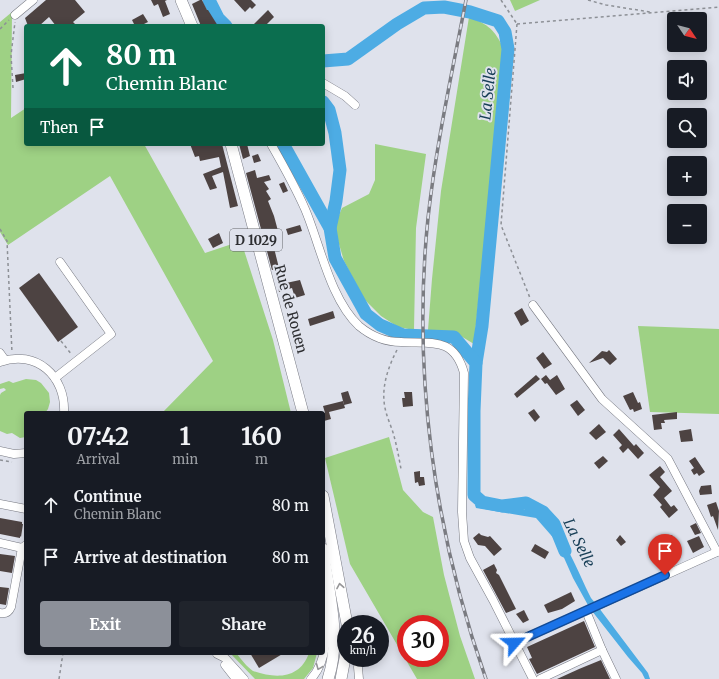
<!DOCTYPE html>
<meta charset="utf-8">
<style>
body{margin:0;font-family:Merriweather,serif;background:#20242c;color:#f1f3f6;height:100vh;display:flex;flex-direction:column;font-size:15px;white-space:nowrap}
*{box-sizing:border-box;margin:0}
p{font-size:13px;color:#9ea1a6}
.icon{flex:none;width:22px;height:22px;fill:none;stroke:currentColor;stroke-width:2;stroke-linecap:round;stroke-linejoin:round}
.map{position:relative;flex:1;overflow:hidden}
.panel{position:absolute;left:24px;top:411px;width:301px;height:244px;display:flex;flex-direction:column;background:#171b24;border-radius:4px;box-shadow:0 2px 10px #0003}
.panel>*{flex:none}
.banner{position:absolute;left:24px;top:24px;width:301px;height:122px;border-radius:4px;box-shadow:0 2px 10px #0003;background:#0b6e4f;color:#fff;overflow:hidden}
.needle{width:26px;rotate:125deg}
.tools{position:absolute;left:667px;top:12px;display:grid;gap:8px}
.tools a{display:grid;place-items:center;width:40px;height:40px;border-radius:4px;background:#171b24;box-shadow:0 2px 10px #0003;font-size:20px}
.speed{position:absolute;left:337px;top:615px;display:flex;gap:8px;font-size:20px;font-weight:700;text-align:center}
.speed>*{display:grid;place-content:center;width:52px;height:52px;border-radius:50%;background:#171b24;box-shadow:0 2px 10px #0003;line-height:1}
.speed small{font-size:10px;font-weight:400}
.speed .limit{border:6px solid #d22;background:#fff;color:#111}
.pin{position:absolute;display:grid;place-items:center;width:34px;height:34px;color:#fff;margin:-41px -17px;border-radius:50% 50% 50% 0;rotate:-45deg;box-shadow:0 0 4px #0007}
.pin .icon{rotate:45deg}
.me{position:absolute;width:44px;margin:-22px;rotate:65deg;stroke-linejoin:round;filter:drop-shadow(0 0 3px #0008)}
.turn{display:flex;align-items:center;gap:14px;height:84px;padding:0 16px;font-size:18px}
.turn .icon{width:52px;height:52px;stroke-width:2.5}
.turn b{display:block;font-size:28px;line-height:34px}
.then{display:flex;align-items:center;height:38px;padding:0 16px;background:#0003;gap:8px;font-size:15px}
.eta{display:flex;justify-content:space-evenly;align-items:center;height:68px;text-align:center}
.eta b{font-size:24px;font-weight:700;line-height:28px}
.button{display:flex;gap:8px;margin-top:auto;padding:8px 16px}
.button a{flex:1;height:46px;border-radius:4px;background:#8c9099;color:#fff;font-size:16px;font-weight:700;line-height:46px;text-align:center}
.button a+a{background:#20242c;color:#f1f3f6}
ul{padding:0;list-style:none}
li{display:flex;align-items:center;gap:12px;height:52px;padding:0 16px}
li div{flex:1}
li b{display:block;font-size:15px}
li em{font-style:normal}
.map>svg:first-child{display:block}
.green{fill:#9ed184;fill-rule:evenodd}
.water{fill:#4dace4}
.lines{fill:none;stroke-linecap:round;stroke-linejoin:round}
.river{stroke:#4dace4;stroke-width:13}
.building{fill:#4d4342}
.minor-casing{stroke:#767881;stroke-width:9}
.major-casing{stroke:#767881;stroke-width:12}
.path{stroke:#8d9096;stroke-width:1.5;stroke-dasharray:3 3;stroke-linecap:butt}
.minor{stroke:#fff;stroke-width:8}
.major{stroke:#fff;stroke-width:11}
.rail-casing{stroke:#7a7b81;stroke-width:3.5}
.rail{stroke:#dfe2ec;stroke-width:2;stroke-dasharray:6;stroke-linecap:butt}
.oneway{stroke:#969698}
.route-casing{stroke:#114b97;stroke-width:10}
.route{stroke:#1a73e8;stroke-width:7}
.labels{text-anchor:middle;stroke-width:4;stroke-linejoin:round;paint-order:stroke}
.shield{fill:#dfe2ec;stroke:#626469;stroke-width:1}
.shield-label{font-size:13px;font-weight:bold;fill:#2d2e31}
.street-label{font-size:14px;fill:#2d2e31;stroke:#dfe2ec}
.water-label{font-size:15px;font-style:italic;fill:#173e56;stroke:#dfe2ec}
</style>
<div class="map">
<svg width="719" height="679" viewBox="0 0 719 679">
<rect width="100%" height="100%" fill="#dfe2ec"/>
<g class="green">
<path d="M510 0H540L515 11Z"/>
<path d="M12 12 11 118 26 108V144H144L205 253 241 241 273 340 291 413H162L213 361 110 176 8 245 0 232V22Z"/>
<path d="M469 17C489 25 494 29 504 49L474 344 454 332 428 330 432 279 441 191Z"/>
<path d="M375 144 426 154 416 228 414 330 398 327 381 316 364 299 344 261 334 227 342 208 369 194 375 180Z"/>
<path d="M638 326 719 329V414L650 412Z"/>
<path d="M26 379 36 380 41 383 49 393 50 402 48 409 45 413H26V437L20 438 12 433 7 434 0 431V395L1 393 6 390 4 388 0 389V384L9 381 13 383Z"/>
<path d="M389 437 403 490 423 512 433 517 444 575 460 636 475 679H417L350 564 325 458ZM406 624H440V658H406Z"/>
<path d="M230 653H236C241 659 247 667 253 671 276 679 300 679 309 653H317L313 668 304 679H255Z"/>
</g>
<g class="water">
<path d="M475 505C490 505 531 507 542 516 566 536 577 571 591 598L596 604 589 607 573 578 557 542 536 518 476 508Z"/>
<path d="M599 608 648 673 650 679H645L642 673 628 657 592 611Z"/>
</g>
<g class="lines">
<g class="river">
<path d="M209 0 218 18 226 26"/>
<path d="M323 61 348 59 397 24 424 8 444 7 470 12 498 21 505 32 508 49 482 326 476 363"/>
<path d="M323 102 329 110 335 133 340 170 336 201 330 228"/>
<path d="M283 144 330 228 335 258 366 314 380 325 403 335 454 337 476 363 474 411V495L482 502 502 506 526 503 543 512 554 524 565 551"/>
</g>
</g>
<g class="building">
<path d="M46 0H75L85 12 73 22 77 26H56L49 17 39 26H28L25 18Z"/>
<path d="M151 0H167L165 1 170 14 163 17 158 4 154 6Z"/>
<path d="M200 0H202L207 10H208L218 26H201L192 4Z"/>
<path d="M234 0H251L256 5 252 9 250 7 245 12Z"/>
<path d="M268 10 274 17 265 26H252Z"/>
<path d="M143 14 148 22 140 26H135L132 20Z"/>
<path d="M26 73V79L16 82 15 75Z"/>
<path d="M190 144H196L197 146 207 144H222L238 206 230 208 223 172 212 176 217 188 210 190 203 174 221 167 219 157 200 161 199 156 195 157Z"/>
<path d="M239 144H247L250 156 243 159Z"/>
<path d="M258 154 261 161 254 163 252 156Z"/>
<path d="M255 170 257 178 269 175 271 180 264 182 269 189 266 191 271 199 268 201 274 216 278 231 274 232 275 235 271 236 279 268 272 270 246 173Z"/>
<path d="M284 182 288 191 283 193 279 184Z"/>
<path d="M300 225 302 231 288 235 286 229Z"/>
<path d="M219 233 223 243 213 248 208 239Z"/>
<path d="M282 270 286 283 300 280 305 295 295 298 292 288 279 292 276 271Z"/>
<path d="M39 273 78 327 58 342 19 288Z"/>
<path d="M522 308 529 321 521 326 514 313Z"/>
<path d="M333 311 335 318 310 326 308 319Z"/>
<path d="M609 350 617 359 610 365 603 358 589 363 602 351 607 352Z"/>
<path d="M543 352 552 364 544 369 536 358Z"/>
<path d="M536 375 540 379 517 398 514 394Z"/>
<path d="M546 375 550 380 557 375 565 389 556 395 547 383 545 384 541 379Z"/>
<path d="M348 391 352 403 344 405 341 393Z"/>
<path d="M404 392H412L413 406 403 407 402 398H405Z"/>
<path d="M633 392 638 403 640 402 642 409 634 412 633 409 630 410 623 396Z"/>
<path d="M577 400 585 410 578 416 570 405Z"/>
<path d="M343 401 345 408 329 412 331 419 324 421 323 413H325L323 406Z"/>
<path d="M534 409 540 417 535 422 528 413Z"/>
<path d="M677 412V419L664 420 665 423H661L662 429 654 430 652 415Z"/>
<path d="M599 424 606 432 596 440 589 433Z"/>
<path d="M619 429 634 446 636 444 644 453 638 459 628 448 623 453 619 448 622 445 613 435Z"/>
<path d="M691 429 693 441 681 442 679 431Z"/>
<path d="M603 456 608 461 599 469 594 463Z"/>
<path d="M695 457 705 472 699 476 697 473 694 475 691 470 694 468 689 461Z"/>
<path d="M660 466 665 472 660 477 672 491 664 498 671 507 674 505 678 510 669 518 660 507 662 505 653 495 660 487 649 475Z"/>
<path d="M420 471V477H424L425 485 419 486 418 482 415 483 414 472Z"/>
<path d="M711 485 712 494 700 495 699 491 701 486Z"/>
<path d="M716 502 719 511 718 530 713 516 711 517 707 505Z"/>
<path d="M0 518 22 522V524H23L21 537 20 536V538L0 534Z"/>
<path d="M696 523 701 533 695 535 690 526Z"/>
<path d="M479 533 481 535 488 537 490 536 502 549 494 556 485 546 478 545 473 538Z"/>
<path d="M620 535 626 542 621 546 616 540Z"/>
<path d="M672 535 675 541 669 545 671 549 656 558 654 556 662 548 658 541 664 537 665 539Z"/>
<path d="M699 536 704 547 693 553 687 541Z"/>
<path d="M535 544 549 552 545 559 531 551Z"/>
<path d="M0 554 15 556 12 573 0 571Z"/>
<path d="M494 564 497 570 496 573 499 575 516 609 506 613 483 570Z"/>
<path d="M0 587 9 588 6 605 0 604Z"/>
<path d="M571 592 575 601 562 609 548 613 544 605Z"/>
<path d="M524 610 529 620 523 623 516 614Z"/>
<path d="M584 621 595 647 537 674 529 659 532 658 527 647Z"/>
<path d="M250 653H284L259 668Z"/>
<path d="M601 660 610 679H557L579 669Z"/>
</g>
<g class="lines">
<g class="minor-casing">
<g id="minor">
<path d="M15 15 33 0"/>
<path d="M323 83 345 96 355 105"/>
<path d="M271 144C283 165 295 186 305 209 320 244 330 299 359 326 371 336 386 342 401 342 430 344 454 336 464 373L462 512 464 541 470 558 493 600 533 679"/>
<path d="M533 305 602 399 668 459 717 552"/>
<path d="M0 353 5 360"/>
<path d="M0 362C36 349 66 376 64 413"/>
<path d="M55 378 111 334 60 262"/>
<path d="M0 451 14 454 26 453"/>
<path d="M0 504 26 509"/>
<path d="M0 543 22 548"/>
<path d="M586 611 602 650 616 679"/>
<path d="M0 613C6 614 9 612 11 607L22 548 26 545"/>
<path d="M514 643 719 551"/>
<path d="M217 654 225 658 244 679"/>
<path d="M225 665 236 679"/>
<path d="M358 667 359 679"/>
<path d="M311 679C331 657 326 622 325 594"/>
<path d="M540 679 602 650"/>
</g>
</g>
<g class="major-casing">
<g id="major">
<path d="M181 0 192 26"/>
<path d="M231 144 303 413"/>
<path d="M323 496 347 624"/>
<path d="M323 549C328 591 342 637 328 679"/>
<path d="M341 679 346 653"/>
</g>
</g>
<g class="path">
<path d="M501 0 517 24"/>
<path d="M588 0 606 5 650 12"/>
<path d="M517 24 501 225 530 298"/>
<path d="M517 24 719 7"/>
<path d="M0 29 9 20"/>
<path d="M13 88 11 55 15 22"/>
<path d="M0 229 7 241 12 353"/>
<path d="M61 341 72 355"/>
<path d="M397 350C387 369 380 391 386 412 388 420 392 428 394 436 397 447 399 458 401 469"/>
<path d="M0 460 12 462"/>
<path d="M59 679 63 653"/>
</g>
<use href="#minor" class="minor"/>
<use href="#major" class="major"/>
<g class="rail-casing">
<path id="rail" d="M466 0C452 73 436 145 428 218 412 373 434 532 486 679"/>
</g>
<use href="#rail" class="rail"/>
</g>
<defs><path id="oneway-chevron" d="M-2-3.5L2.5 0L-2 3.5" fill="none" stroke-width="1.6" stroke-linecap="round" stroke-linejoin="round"/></defs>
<g class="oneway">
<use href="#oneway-chevron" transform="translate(340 586) rotate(-100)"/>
<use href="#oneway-chevron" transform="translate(319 667) rotate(112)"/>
</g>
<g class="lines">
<g class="route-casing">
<path id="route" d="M514 643 665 575"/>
</g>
<use href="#route" class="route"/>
</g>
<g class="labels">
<rect class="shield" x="230" y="229" width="52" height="22" rx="3"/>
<g class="shield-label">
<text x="256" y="245">D 1029</text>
</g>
<g class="street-label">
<text transform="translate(291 309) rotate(75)" y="5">Rue de Rouen</text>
</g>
<g class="water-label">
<text transform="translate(488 94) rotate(-84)" y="5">La Selle</text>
<text transform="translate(579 543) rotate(64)" y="5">La Selle</text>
</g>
</g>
</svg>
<div class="tools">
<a><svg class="needle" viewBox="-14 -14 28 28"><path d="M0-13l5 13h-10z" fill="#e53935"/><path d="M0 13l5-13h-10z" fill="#9ea1a6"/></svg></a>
<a><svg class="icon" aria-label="sound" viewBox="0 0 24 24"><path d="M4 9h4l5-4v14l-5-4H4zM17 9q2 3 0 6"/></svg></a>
<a><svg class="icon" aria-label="search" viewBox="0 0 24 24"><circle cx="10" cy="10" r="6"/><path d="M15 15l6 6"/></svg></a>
<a>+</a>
<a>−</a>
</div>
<div class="speed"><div>26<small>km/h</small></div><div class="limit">30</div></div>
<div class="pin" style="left:665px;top:575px;background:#d93025"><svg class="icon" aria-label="arrive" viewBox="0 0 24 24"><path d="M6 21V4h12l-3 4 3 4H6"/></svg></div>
<svg class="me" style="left:514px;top:643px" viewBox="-20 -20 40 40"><path d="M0-17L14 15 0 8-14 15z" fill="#1a73e8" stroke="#fff" stroke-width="4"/></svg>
<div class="banner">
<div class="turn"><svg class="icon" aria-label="ahead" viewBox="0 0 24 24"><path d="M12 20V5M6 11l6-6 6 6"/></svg><div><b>80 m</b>Chemin Blanc</div></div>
<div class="then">Then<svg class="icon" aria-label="arrive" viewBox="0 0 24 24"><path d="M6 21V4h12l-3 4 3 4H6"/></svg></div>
</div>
<section class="panel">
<div class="eta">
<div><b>07:42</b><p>Arrival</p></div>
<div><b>1</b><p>min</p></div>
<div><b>160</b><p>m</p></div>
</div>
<ul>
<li><svg class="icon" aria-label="ahead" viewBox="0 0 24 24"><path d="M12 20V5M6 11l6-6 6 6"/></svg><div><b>Continue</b><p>Chemin Blanc</p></div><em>80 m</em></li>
<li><svg class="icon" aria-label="arrive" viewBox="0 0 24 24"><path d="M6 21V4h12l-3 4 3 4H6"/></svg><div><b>Arrive at destination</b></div><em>80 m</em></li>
</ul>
<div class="button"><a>Exit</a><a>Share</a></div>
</section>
</div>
